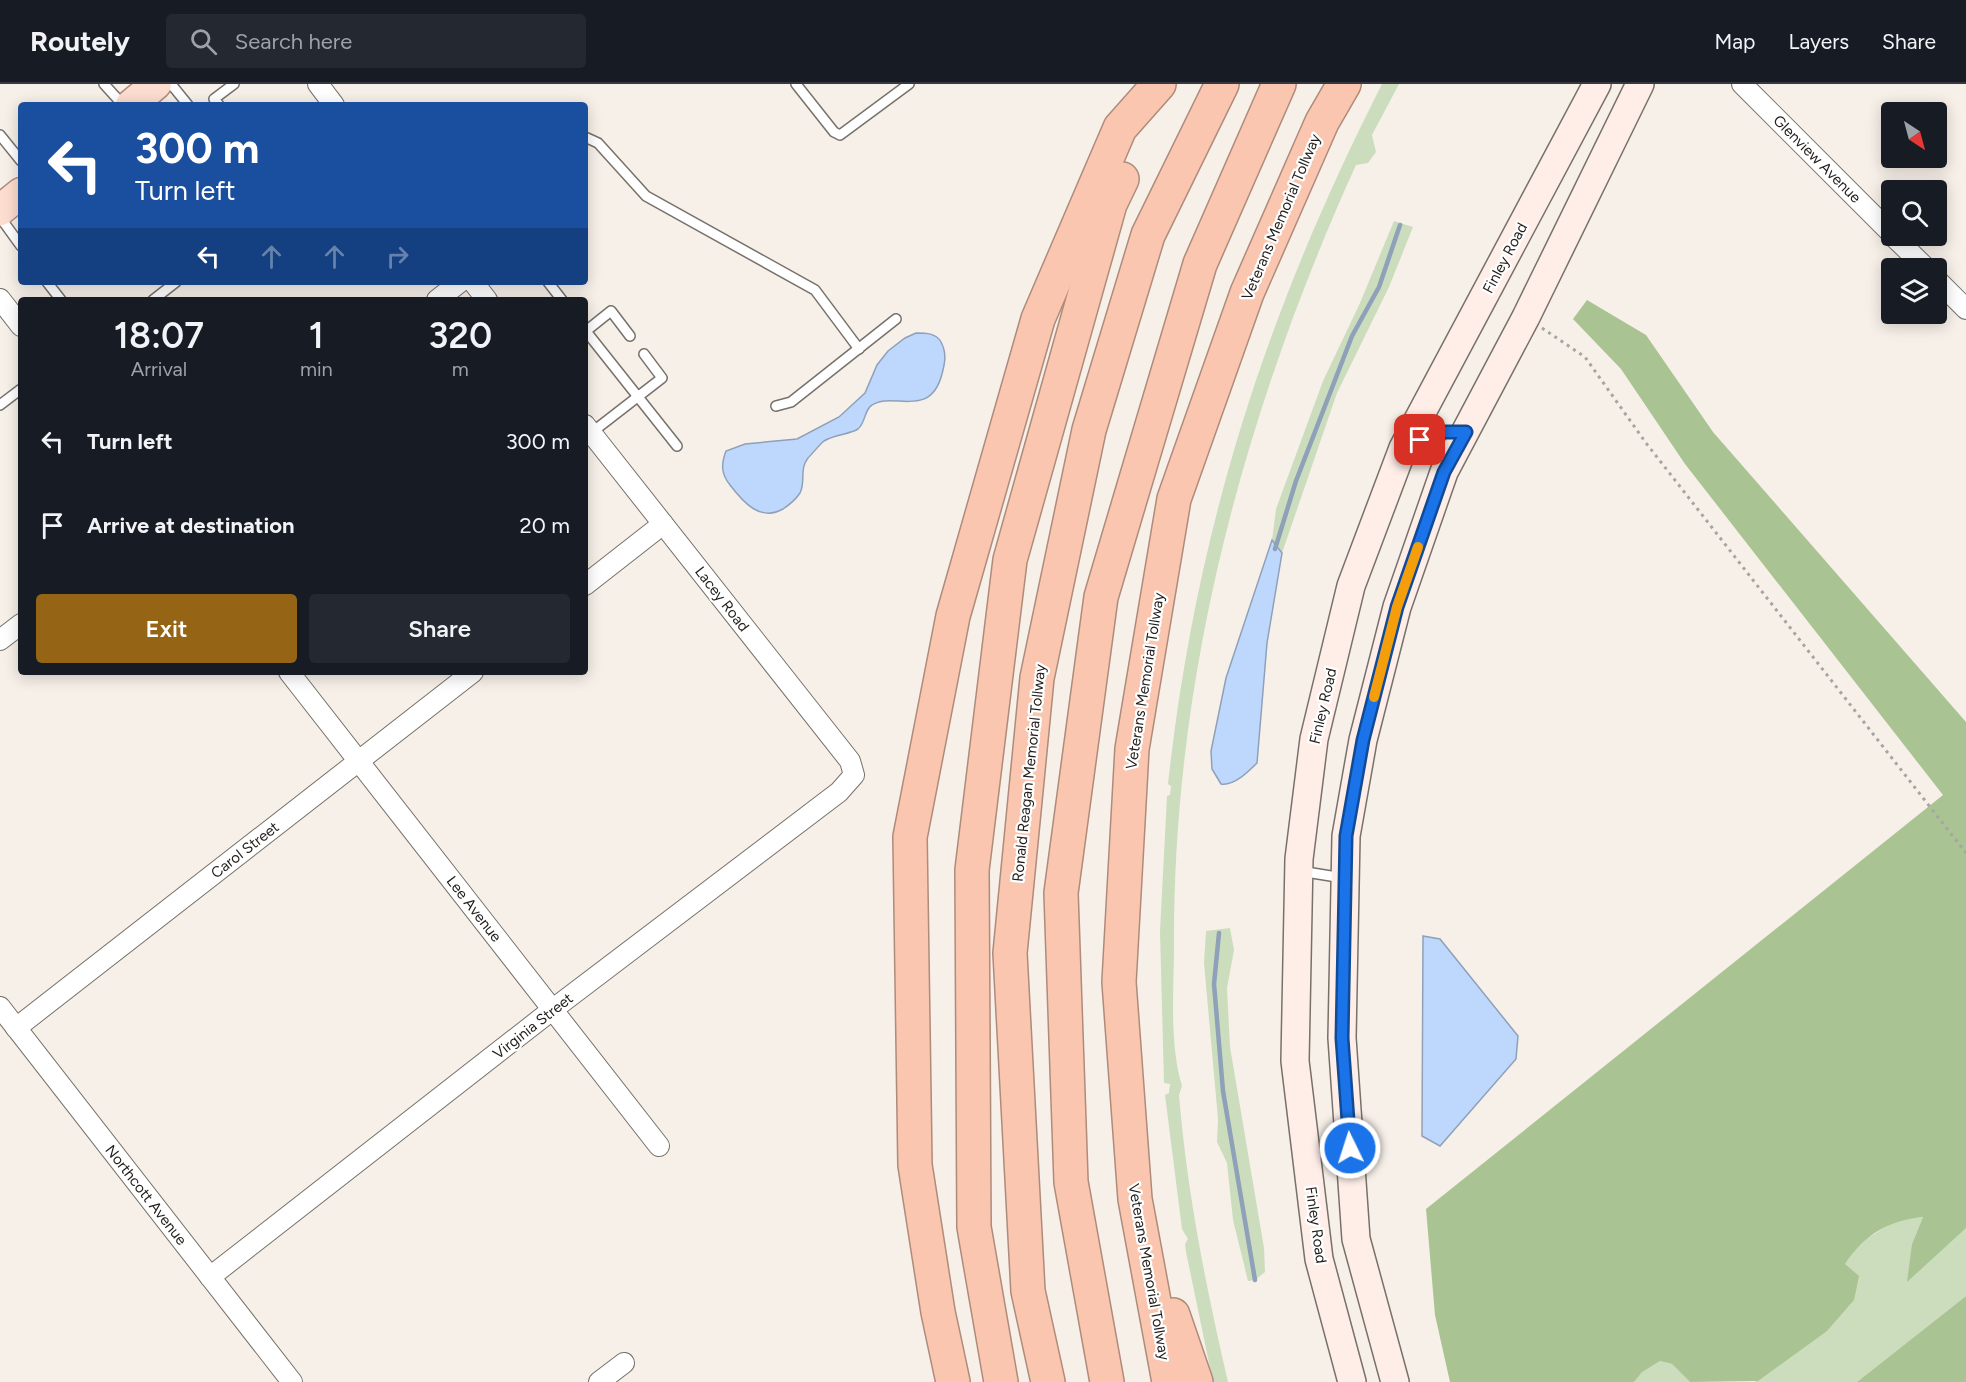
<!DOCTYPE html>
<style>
body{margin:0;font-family:Figtree,sans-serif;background:#242831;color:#f1f3f6;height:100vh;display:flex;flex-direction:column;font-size:22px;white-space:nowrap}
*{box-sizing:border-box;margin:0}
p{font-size:20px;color:#9ea1a6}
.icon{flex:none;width:33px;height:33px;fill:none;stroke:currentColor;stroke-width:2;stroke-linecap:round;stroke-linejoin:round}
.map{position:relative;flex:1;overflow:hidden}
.details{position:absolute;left:18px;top:213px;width:570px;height:378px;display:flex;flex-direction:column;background:#171b24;border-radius:6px;box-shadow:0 3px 15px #0003}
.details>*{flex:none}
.hud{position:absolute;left:18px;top:18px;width:570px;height:183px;border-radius:6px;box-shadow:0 3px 15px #0003;background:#1a4fa0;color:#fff;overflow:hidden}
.needle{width:39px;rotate:144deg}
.tools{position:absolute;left:1881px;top:18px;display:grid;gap:12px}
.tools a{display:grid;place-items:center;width:66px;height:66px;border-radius:6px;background:#171b24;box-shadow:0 3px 15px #0003;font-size:30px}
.pin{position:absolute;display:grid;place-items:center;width:51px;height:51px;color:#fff;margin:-26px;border-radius:12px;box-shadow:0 3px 9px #0006}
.me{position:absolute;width:66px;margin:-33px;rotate:356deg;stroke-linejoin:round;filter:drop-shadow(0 0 4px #0008)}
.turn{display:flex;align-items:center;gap:21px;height:126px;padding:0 18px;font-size:27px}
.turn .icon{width:78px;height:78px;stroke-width:2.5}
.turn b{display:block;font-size:42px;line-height:51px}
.lanes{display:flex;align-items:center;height:57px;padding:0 18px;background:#0003;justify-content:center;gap:30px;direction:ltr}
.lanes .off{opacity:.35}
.eta{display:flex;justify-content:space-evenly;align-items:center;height:102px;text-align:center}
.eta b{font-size:36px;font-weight:600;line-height:42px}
.button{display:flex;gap:12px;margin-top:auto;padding:12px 18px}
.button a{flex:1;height:69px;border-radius:6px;background:#956515;color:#fff;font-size:24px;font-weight:600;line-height:69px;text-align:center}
.button a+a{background:#242831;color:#f1f3f6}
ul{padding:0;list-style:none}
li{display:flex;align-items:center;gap:18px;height:84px;padding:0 18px}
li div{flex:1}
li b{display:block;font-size:22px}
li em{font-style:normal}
header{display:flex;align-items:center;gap:36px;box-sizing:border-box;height:84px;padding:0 30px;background:#171b24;border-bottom:2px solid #363941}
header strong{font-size:28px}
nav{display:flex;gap:33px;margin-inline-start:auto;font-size:21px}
.search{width:420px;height:54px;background:#242831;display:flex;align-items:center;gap:15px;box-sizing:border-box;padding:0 21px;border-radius:6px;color:#9ea1a6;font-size:22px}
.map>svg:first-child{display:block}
.green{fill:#cbddbd}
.forest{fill:#a9c393}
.water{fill:#bed8fd;stroke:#8fa0b9;stroke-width:1.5}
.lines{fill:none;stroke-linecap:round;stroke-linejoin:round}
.stream{stroke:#8fa0b9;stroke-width:4.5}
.lane-casing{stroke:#77716b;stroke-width:12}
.street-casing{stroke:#77716b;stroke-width:22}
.secondary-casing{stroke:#77716b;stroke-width:30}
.primary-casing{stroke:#ae8b7b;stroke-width:33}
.highway-casing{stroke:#ae8b7b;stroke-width:36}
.path{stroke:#a9a49f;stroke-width:3;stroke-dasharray:3 4.5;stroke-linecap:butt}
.lane{stroke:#fff;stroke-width:9}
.street{stroke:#fff;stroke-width:20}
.secondary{stroke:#feeee7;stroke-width:27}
.primary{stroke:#fcddcf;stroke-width:30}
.highway{stroke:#fac6af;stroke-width:33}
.route-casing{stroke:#114b97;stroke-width:15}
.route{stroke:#1a73e8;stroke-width:10}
.slow{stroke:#f59e0b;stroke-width:10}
.labels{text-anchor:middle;stroke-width:4.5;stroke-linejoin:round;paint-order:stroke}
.street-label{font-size:15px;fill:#201e1b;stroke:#fff}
</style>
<header>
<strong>Routely</strong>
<div class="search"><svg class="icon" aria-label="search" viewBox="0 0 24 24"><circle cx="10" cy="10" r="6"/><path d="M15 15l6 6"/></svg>Search here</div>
<nav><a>Map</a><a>Layers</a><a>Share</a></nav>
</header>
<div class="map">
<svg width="1966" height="1298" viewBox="0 0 1966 1298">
<rect width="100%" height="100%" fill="#f7f0e9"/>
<g class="green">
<path d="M1382 0H1399L1372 51 1376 68 1368 79 1356 81C1245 326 1173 590 1174 860 1174 906 1169 959 1182 1002L1179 1011C1187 1108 1206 1203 1228 1298H1213L1186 1168 1185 1160 1188 1155 1182 1145 1165 1011 1169 1009 1170 1000 1164 999 1160 847 1167 712 1170 711 1171 702 1168 700C1196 445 1266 228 1382 0Z"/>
<path d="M1394 137 1413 143 1389 203 1337 309 1282 469 1272 456 1276 425 1323 297 1360 219Z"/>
<path d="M1230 844 1234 866 1227 904 1230 963 1264 1164 1265 1188 1255 1196 1248 1197 1233 1136 1227 1079 1217 1058 1218 1035 1204 879 1206 847Z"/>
<path d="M1923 1133 1912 1160 1952 1154 1966 1144V1212L1857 1298H1755L1857 1161 1896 1136Z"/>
<path d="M1660 1277 1672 1280 1690 1298H1634L1642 1287Z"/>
</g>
<g class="forest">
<path d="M1587 216 1646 251 1713 348 1966 638V1144L1907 1198 1912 1160 1923 1133C1889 1136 1864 1151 1845 1180L1859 1192 1854 1216 1827 1247 1758 1297 1690 1298 1672 1280 1660 1277 1642 1288 1634 1298H1450L1435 1231 1426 1125 1943 711 1685 380 1621 285 1573 235Z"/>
<path d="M1966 1212V1298H1857Z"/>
</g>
<g class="water">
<path d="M916 249C926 249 936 249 941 258 947 269 945 279 942 290 930 336 893 307 872 321 864 326 866 338 858 345 848 351 835 350 824 357 819 361 813 369 808 374 799 385 806 398 800 409 796 415 789 421 783 425 760 438 743 418 730 401 721 390 721 380 726 367L745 360 797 355 839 333 865 309 877 281 888 267 905 254Z"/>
<path d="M1272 456 1282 469 1267 559 1257 679C1248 688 1234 702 1221 700L1212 685 1211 667 1226 594Z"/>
<path d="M1423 852 1440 855 1518 952 1516 975 1440 1062 1422 1052Z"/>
</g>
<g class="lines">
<g class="stream">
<path d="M1275 465 1296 397 1352 252 1379 203 1400 141"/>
<path d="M1219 849 1214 900 1223 1007 1255 1196"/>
</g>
<g class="lane-casing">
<g id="lane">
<path d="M104 0 123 21"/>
<path d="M171 0 188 21"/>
<path d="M796 0 834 48 840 51 909 0"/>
<path d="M219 21 214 15 234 0"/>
<path d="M0 51 21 77"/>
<path d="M585 53 598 59 646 112 815 206 859 265"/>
<path d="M0 133 21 162"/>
<path d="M47 198 61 216"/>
<path d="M548 198 562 216"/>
<path d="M153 216 176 198"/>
<path d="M585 246 677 362"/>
<path d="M586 247 611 227 630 252"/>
<path d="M0 321 21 305"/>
<path d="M776 322 791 318 896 235"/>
<path d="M591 349 662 294 644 270"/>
<path d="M1413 359 1437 348H1460"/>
<path d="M1300 787 1343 794"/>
</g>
</g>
<g class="street-casing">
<g id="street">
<path d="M318 0 334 21"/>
<path d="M1742 0 1892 150"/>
<path d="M1893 152 1926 184"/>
<path d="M1936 195 1966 225"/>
<path d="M473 198 487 216"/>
<path d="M0 215 21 242"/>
<path d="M437 216 460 198"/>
<path d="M585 501 663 440"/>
<path d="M0 556 21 540"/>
<path d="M289 588 659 1062"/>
<path d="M0 923 292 1298"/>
<path d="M16 944 473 588"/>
<path d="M210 1193 552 926 839 708 854 691 850 677 585 341"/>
<path d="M599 1298 624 1279"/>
</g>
</g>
<g class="secondary-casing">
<g id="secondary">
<path d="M1352 1298 1319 1175 1295 977 1299 775 1314 655 1351 502 1403 364 1597 0"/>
<path d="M1395 1298 1356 1155 1342 954 1346 752 1363 656 1397 523 1444 388 1526 233 1640 0"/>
</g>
</g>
<g class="primary-casing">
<g id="primary">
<path d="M131 21 156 0"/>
<path d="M0 126 21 109"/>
</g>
</g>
<g class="highway-casing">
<g id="highway">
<path d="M1173 1231 1196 1298"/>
<path d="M953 1298 938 1228 915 1081 910 753 953 532 1038 235 1120 44 1159 0"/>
<path d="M1001 1298 974 1143 972 786 1010 476 1110 120 1122 95"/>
<path d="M1048 1298 1028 1207 1010 869 1037 594 1089 346 1148 151 1222 0"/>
<path d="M1107 1298 1071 1098 1061 809 1101 513 1200 180 1279 0"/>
<path d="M1169 1298 1135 1115 1119 898 1132 665 1174 415 1247 209 1322 38 1344 0"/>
</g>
</g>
<path class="path" d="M1542 244 1585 273 1646 359 1966 769"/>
<use href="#lane" class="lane"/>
<use href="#street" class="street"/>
<use href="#secondary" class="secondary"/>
<use href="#primary" class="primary"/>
<use href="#highway" class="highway"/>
</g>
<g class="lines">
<g class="route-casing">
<path id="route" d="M1350 1064 1342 954 1346 752 1363 656 1397 523 1444 388 1466 348H1437L1420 356"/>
</g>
<use href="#route" class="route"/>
<path class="slow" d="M1374 613 1397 523 1418 463"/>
</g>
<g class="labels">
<g class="street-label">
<text transform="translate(1817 75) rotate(45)" y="5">Glenview Avenue</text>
<text transform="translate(1281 133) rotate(-67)" y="5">Veterans Memorial Tollway</text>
<text transform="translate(1505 174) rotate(-62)" y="5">Finley Road</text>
<text transform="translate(722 515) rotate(52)" y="5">Lacey Road</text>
<text transform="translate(1145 597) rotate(-81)" y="5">Veterans Memorial Tollway</text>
<text transform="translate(1323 622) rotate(-77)" y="5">Finley Road</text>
<text transform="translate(1029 689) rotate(-84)" y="5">Ronald Reagan Memorial Tollway</text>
<text transform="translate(245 766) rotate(-38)" y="5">Carol Street</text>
<text transform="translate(474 825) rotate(52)" y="5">Lee Avenue</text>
<text transform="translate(533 942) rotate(-38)" y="5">Virginia Street</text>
<text transform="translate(146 1111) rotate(52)" y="5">Northcott Avenue</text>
<text transform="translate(1316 1141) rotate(82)" y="5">Finley Road</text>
<text transform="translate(1149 1188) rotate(80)" y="5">Veterans Memorial Tollway</text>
</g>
</g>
</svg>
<div class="tools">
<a><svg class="needle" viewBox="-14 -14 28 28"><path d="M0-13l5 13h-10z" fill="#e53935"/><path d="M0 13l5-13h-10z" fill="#9ea1a6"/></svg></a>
<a><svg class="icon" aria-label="search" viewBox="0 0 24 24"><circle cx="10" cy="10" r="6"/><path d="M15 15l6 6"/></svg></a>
<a><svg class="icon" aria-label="layers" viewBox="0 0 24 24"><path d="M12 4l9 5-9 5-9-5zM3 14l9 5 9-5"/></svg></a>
</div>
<div class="pin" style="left:1420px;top:356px;background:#d93025"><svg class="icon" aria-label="arrive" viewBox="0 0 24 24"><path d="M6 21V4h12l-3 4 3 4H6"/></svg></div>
<svg class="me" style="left:1350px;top:1064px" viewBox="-20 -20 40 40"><circle r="17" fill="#1a73e8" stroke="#fff" stroke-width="3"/><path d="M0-11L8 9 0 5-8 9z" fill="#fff"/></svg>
<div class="hud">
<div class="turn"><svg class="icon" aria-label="left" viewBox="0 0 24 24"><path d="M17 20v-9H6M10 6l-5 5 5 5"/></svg><div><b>300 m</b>Turn left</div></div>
<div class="lanes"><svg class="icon" aria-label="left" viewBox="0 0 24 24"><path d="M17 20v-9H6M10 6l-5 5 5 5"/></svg><svg class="icon off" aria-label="ahead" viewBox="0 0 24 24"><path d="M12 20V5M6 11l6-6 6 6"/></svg><svg class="icon off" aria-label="ahead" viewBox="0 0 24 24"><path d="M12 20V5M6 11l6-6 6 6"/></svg><svg class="icon off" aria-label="right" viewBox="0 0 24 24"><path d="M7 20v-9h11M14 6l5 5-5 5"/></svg></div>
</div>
<section class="details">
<div class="eta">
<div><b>18:07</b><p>Arrival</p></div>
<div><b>1</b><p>min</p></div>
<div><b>320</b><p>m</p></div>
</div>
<ul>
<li><svg class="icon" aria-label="left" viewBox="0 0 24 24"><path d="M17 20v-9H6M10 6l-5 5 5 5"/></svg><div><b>Turn left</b></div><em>300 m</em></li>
<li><svg class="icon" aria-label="arrive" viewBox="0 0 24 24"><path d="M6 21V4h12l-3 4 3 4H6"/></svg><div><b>Arrive at destination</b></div><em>20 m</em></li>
</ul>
<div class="button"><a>Exit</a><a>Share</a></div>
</section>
</div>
